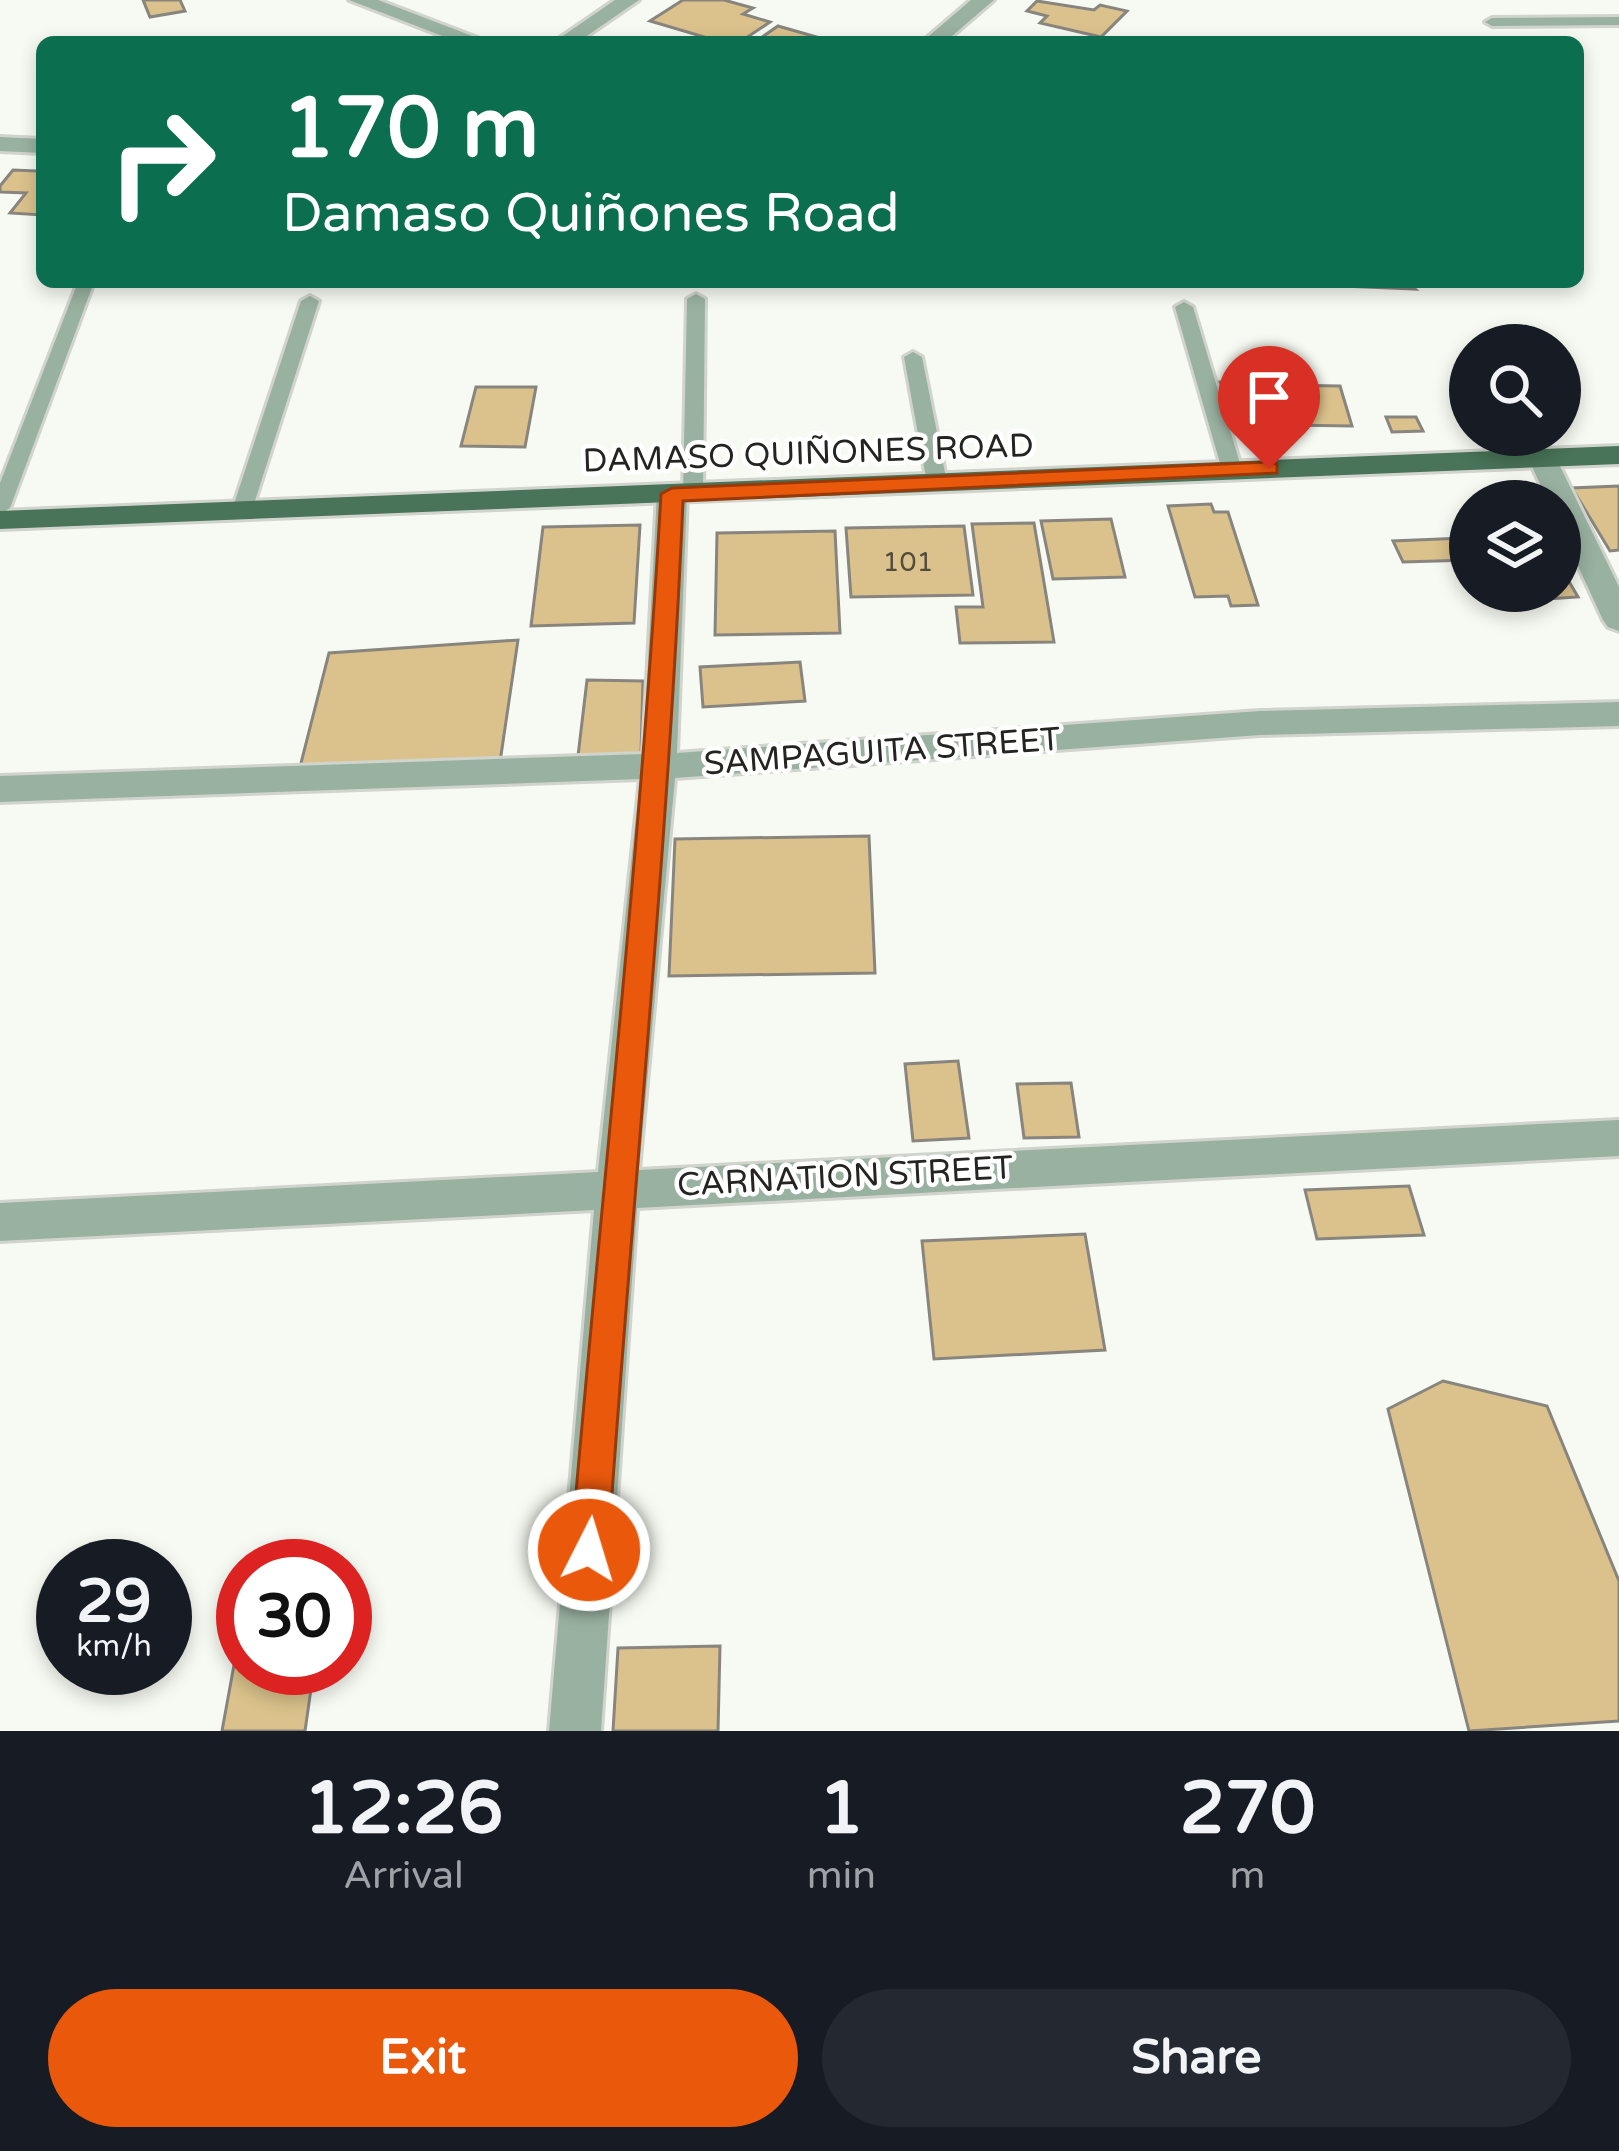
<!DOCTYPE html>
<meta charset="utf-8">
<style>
body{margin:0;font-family:"Varela Round",sans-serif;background:#242831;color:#f1f3f6;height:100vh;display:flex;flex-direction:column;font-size:45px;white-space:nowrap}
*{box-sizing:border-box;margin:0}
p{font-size:39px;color:#9ea1a6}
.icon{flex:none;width:66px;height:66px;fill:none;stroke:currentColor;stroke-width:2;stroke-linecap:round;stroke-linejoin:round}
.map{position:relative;height:1731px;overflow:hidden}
.sheet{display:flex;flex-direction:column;background:#171b24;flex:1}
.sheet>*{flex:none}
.hud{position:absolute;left:36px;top:36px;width:1548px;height:252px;border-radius:18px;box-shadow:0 6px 18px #0003;background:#0b6e4f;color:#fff;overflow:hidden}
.buttons{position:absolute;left:1449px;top:324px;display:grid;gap:24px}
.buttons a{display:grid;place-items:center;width:132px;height:132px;border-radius:50%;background:#171b24;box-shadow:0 6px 18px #0003;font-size:60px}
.speed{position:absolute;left:36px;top:1539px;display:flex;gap:24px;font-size:60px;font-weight:700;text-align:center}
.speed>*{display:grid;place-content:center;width:156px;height:156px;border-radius:50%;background:#171b24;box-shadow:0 6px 18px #0003;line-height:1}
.speed small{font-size:30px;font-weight:400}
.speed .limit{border:18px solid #d22;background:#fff;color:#111}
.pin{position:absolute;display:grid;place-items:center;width:102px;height:102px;color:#fff;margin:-123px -51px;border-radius:50% 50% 50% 0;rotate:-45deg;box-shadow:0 0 12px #0007}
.pin .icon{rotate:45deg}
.me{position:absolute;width:132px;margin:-66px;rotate:5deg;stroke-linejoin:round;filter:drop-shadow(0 0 9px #0008)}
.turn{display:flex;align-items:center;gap:42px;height:252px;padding:0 48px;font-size:54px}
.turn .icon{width:156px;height:156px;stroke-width:2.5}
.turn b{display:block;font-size:84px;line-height:102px}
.eta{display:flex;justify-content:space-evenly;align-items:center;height:204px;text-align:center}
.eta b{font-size:72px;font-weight:700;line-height:84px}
.action{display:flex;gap:24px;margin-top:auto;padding:24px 48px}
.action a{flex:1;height:138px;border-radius:72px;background:#ea580c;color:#fff;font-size:48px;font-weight:700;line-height:138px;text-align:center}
.action a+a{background:#242831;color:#f1f3f6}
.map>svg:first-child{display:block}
.building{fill:#dbc28c;stroke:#88857f;stroke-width:3}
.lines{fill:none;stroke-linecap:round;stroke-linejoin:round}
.lane-casing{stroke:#d1d4cd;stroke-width:6}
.street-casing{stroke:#d1d4cd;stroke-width:6}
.primary-casing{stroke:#d1d4cd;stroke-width:6}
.lane{fill:#99b1a0;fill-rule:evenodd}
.street{fill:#99b1a0;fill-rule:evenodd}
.primary{fill:#497459;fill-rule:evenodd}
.route{fill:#ea580c;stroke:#983908;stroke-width:3}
.labels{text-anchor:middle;stroke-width:9;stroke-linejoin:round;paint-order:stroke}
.number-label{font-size:27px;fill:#524c3c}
.street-label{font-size:33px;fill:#242522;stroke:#fff}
</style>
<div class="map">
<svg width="1619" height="1731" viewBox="0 0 1619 1731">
<rect width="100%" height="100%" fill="#f7faf2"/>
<g class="building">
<path d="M143 0H180L185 11 150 17Z"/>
<path d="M683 0H724L753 8 743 14 770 22 740 42H721L650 21Z"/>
<path d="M1037 1 1094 10 1100 5 1127 11 1101 37 1040 23 1047 16 1027 11Z"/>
<path d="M778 26 834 42H755Z"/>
<path d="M42 165V215L10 213 26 193 0 192V186L13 170 37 171Z"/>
<path d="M1406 282 1415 289 1243 282Z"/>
<path d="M1215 382 1274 383 1279 405 1219 404Z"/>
<path d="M1276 385 1340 386 1352 426 1287 425Z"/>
<path d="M476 387H536L525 447 461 446Z"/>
<path d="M1224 405 1259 406 1263 422 1228 421Z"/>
<path d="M1386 417H1416L1423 431 1392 432Z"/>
<path d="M1256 423 1283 424 1287 438 1259 437Z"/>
<path d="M1619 486V550L1610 551 1572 488Z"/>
<path d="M1211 504 1214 512H1228L1258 605 1231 606 1228 596 1195 597 1168 506Z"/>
<path d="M1111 519 1125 577 1053 579 1041 521Z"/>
<path d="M1034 523 1054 642 960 643 956 607H983L972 524Z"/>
<path d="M640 525 634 623 531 626 543 527Z"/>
<path d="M964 526 973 595 851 597 846 528Z"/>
<path d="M835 531 840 633 715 635 717 533Z"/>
<path d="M1464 538 1470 560 1403 562 1393 541Z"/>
<path d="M1560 566 1578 597 1498 602 1492 591H1560Z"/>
<path d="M518 640 500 762 299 771 329 653Z"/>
<path d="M800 662 805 701 703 707 700 667Z"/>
<path d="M587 680 643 681 641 753 578 756Z"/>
<path d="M869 836 875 973 669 976 675 839Z"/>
<path d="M958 1061 969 1138 913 1141 905 1064Z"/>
<path d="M1071 1083 1079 1137 1024 1138 1017 1084Z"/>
<path d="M1409 1186 1424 1235 1317 1239 1305 1190Z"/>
<path d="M1085 1234 1105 1350 934 1359 922 1241Z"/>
<path d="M1443 1381 1547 1406 1619 1581V1721L1469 1731 1388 1409Z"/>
<path d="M240 1632 243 1668H314L305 1731H222Z"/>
<path d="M720 1646 718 1731H613L618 1648Z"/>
</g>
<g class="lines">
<g class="lane-casing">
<g id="lane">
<path d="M1619 17V25L1492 26 1485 22 1492 18Z"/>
<path d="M78 282H94L10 508 0 514V483Z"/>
<path d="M696 294 705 299 703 494 693 500 683 494 687 299Z"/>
<path d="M310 296 319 301 252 510 249 514H235L232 510 301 301Z"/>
<path d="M1184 302 1193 307 1242 470 1239 474H1225L1222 470 1175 307Z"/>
<path d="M913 352 922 357 947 483 937 489 927 483 904 357Z"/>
</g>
</g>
<g class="street-casing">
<g id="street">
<path d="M349 0H378L488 42H458Z"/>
<path d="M615 0H639L578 42H554Z"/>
<path d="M971 0H994L945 42H922Z"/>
<path d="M0 137 42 139V153L0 151Z"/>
<path d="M1542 449 1556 458 1619 587V631L1608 627 1603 620 1560 527V501H1548L1528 458Z"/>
<path d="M672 485 687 494 677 753 1260 711 1619 702V726L1260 735 675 778 639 1170 1619 1120V1156L637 1208 601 1731H549L594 1210 0 1241V1203L598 1172 640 779 0 802V776L643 754 657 494Z"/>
</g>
</g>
<g class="primary-casing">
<path id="primary" d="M1619 446V464L0 529V511Z"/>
</g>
<use href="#lane" class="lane"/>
<use href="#street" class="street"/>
<use href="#primary" class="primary"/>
</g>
<path class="route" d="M1269 462 1277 464V473L683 501C668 851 632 1200 608 1550L602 1562 589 1568 576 1562 571 1550C601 1198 641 847 661 494L672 488Z"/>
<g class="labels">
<g class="number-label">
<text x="908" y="571">101</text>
</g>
<g class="street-label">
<text transform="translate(808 452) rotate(-2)" y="12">DAMASO QUIÑONES ROAD</text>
<text transform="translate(882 750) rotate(-4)" y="12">SAMPAGUITA STREET</text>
<text transform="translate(845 1175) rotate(-3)" y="12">CARNATION STREET</text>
</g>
</g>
</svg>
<div class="buttons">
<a><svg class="icon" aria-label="search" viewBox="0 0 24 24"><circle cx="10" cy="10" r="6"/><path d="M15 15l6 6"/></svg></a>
<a><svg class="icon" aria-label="layers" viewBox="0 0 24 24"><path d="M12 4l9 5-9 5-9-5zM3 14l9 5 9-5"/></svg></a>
</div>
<div class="speed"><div>29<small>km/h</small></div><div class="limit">30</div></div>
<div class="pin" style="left:1269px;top:469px;background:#d93025"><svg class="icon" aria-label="arrive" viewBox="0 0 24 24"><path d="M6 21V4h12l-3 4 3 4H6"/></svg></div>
<svg class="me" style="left:589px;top:1550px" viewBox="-20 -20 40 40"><circle r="17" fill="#ea580c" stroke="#fff" stroke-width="3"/><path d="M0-11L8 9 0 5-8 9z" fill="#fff"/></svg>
<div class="hud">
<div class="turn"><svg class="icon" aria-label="right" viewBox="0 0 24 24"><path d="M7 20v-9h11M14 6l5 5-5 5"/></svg><div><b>170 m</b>Damaso Quiñones Road</div></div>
</div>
</div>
<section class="sheet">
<div class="eta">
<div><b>12:26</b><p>Arrival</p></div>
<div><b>1</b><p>min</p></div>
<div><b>270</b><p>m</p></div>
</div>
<div class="action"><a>Exit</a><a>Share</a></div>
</section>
